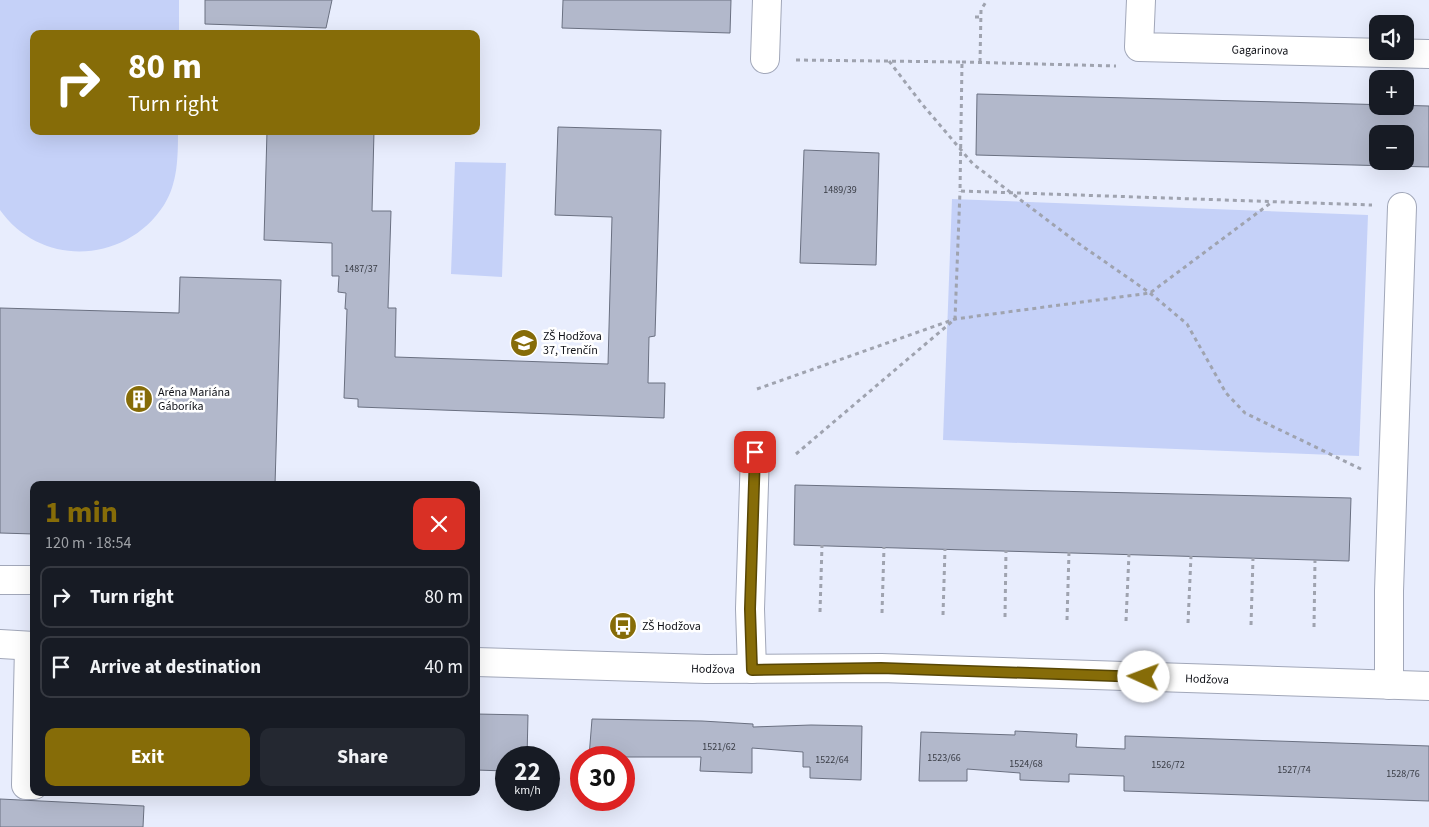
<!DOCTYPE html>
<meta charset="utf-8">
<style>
body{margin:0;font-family:"Source Sans 3",sans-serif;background:#242831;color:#f1f3f6;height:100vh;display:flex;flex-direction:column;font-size:19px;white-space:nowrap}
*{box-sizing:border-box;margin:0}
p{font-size:16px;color:#9ea1a6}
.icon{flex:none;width:28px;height:28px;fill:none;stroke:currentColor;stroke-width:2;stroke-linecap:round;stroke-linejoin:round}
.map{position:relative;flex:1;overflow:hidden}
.drawer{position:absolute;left:30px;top:481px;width:450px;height:315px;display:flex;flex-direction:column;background:#171b24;border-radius:10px;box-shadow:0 5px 20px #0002}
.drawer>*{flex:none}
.banner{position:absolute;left:30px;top:30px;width:450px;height:105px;border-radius:10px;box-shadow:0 5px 20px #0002;background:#866c08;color:#fff;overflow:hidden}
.controls{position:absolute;left:1369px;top:15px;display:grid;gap:10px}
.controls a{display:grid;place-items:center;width:45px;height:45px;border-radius:10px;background:#171b24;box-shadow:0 5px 20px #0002;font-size:25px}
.speed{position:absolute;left:495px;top:746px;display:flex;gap:10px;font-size:25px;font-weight:700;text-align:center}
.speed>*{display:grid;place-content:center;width:65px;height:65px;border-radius:50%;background:#171b24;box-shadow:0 5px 20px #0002;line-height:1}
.speed small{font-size:12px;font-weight:400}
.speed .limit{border:8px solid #d22;background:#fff;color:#111}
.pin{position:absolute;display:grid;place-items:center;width:42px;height:42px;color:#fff;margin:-21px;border-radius:10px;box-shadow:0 2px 8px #0006}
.me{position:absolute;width:55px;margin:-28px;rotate:272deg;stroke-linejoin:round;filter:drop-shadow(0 0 4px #0008)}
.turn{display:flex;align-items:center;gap:18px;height:105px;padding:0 15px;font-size:22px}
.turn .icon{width:65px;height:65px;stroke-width:2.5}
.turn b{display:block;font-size:35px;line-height:42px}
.round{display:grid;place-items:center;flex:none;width:52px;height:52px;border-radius:10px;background:#242831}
.overview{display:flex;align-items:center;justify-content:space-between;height:85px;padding:0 15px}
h1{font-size:30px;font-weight:700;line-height:38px;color:#866c08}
.action{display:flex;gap:10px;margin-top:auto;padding:10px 15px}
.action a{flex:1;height:58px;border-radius:10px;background:#866c08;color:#fff;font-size:20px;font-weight:700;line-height:58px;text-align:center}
.action a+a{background:#242831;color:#f1f3f6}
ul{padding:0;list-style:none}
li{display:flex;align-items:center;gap:15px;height:62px;margin:0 10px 8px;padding:0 5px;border:2px solid #363941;border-radius:10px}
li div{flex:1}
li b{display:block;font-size:19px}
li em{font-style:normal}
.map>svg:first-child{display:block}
.green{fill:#c5d1f8}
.building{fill:#b2b8cb;stroke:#6a7081;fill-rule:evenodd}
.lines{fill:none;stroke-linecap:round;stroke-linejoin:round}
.minor-casing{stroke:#a1a7b9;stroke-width:30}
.path{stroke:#9fa3af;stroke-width:3;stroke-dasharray:4 4;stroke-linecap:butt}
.minor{stroke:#fff;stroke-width:28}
.route-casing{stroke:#574605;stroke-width:12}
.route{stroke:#866c08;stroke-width:9}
.labels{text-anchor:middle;stroke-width:5;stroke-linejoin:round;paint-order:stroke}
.number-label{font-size:10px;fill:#383b44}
.street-label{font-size:12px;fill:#0f1117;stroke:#fff}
.poi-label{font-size:12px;fill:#0f1117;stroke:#fff;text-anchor:start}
</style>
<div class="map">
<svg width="1429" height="827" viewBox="0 0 1429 827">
<rect width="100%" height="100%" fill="#e8edfd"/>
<g class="green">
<path d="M0 0H179V34H34V131H178C178 156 178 183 164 205 126 264 41 268 0 210Z"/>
<path d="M455 162 506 163 502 277 451 274Z"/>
<path d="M952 199 1368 215 1359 456 943 440Z"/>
</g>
<g class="building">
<path d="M205 0H332L326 28 205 24Z"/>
<path d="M563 0H731L730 33 562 28Z"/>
<path d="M977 94 1429 106V167L976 155ZM1378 134H1405V161H1378Z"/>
<path d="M558 127 661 130 655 336 649 337 648 383H665L664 418 358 407V399L344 398 347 309H345L346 293 338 292 339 276H332V243L264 240 267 131H374L372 211H391L388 308H396L395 357 608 364 612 217 555 215Z"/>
<path d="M804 150 879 153 876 265 800 263Z"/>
<path d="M180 277 281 280 275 485H34V534L0 533V308L179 313Z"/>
<path d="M795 485 1351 498 1349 561 794 545Z"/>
<path d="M476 714 528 715 527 758H506V771L476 770Z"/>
<path d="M592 719 702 721 753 724V727L811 725 862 726 861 780 810 778V767H803V752L752 748V773L700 771 701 757H589Z"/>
<path d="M1015 731 1077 734 1076 747 1125 749V736L1429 746V801L1124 791V776L1069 774V782L1044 781 1020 780V773L967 769V781H919L921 732 1015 735Z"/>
<path d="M0 799 144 806 143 827H0Z"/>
</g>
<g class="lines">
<g class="minor-casing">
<g id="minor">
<path d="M1141 0 1139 47 1429 54"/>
<path d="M765 59 767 0"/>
<path d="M0 580H34"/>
<path d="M0 644 34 646"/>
<path d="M29 646 26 785H34"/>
<path d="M476 662 706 669 881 668 1429 686"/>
<path d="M752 669 750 609 755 453"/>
<path d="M1389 685V591L1402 207"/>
</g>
</g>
<g class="path">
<path d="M975 17H981"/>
<path d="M796 60 962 62 960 191 1372 205"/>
<path d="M889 61 922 104 973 164 1075 241 1150 293 1187 324 1226 393 1245 413 1361 469"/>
<path d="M962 62 1116 66"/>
<path d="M980 62 981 10 987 0"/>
<path d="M757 389 955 319 1150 293 1272 202"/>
<path d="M796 454 955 319 960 191"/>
<path d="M820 612 822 545"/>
<path d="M882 613 884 547"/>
<path d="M943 615 945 549"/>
<path d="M1005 617 1006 550"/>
<path d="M1067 620 1069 552"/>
<path d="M1126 621 1129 554"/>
<path d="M1188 623 1191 556"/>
<path d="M1251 625 1253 558"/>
<path d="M1314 627 1315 560"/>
</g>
<use href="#minor" class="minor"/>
</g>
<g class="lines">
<g class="route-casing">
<path id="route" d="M755 452 750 609 752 670 881 668 1144 677"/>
</g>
<use href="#route" class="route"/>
</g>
<defs>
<g id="school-disc" transform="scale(1.4375)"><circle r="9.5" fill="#866c08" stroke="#fff"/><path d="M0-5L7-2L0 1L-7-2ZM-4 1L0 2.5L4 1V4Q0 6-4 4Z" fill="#fff"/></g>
<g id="building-disc" transform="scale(1.4375)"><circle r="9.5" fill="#866c08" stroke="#fff"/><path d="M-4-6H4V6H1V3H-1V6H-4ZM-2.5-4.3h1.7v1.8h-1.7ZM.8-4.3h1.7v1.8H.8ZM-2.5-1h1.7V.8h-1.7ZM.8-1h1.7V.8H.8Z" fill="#fff"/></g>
<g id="bus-disc" transform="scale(1.4375)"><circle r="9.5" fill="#866c08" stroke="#fff"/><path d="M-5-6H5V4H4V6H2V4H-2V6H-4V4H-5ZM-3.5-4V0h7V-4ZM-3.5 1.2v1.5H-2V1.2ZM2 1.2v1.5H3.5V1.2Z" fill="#fff"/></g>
</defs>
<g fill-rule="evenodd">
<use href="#school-disc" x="524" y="343"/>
<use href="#building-disc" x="139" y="399"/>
<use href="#bus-disc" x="623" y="626"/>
</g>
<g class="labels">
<g class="number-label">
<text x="840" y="193">1489/39</text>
<text x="361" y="272">1487/37</text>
<text x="719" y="750">1521/62</text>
<text x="944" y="761">1523/66</text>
<text x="832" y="763">1522/64</text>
<text x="1026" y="767">1524/68</text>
<text x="1168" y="768">1526/72</text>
<text x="1294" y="773">1527/74</text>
<text x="1403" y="777">1528/76</text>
</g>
<g class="street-label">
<text transform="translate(1260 50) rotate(1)" y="4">Gagarinova</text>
<text transform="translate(713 669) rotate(1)" y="4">Hodžova</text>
<text transform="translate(1207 679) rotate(2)" y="4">Hodžova</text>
</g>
<g class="poi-label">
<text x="543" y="340">ZŠ Hodžova<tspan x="543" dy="14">37, Trenčín</tspan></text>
<text x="158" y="396">Aréna Mariána<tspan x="158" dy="14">Gáboríka</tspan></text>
<text x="642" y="630">ZŠ Hodžova</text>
</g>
</g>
</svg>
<div class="controls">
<a><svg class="icon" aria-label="sound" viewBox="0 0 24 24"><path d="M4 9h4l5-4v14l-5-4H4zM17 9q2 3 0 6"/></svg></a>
<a>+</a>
<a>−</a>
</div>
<div class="speed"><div>22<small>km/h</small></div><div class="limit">30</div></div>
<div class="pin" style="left:755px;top:452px;background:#d93025"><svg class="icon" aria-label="arrive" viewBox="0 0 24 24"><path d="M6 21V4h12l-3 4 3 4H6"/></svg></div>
<svg class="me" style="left:1144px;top:677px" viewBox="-20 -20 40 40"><circle r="19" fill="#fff"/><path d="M0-13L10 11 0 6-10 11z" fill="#866c08"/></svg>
<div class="banner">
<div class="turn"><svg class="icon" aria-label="right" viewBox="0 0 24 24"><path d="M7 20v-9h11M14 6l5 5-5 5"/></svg><div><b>80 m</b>Turn right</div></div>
</div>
<section class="drawer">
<div class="overview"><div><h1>1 min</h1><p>120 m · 18:54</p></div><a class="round" style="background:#d93025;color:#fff"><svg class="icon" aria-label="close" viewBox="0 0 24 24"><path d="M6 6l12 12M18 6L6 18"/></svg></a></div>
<ul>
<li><svg class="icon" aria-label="right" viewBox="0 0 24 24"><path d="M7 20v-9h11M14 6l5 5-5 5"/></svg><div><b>Turn right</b></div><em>80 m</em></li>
<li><svg class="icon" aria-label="arrive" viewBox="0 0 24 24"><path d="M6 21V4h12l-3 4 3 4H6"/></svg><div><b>Arrive at destination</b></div><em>40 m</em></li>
</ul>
<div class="action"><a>Exit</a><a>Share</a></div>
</section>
</div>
